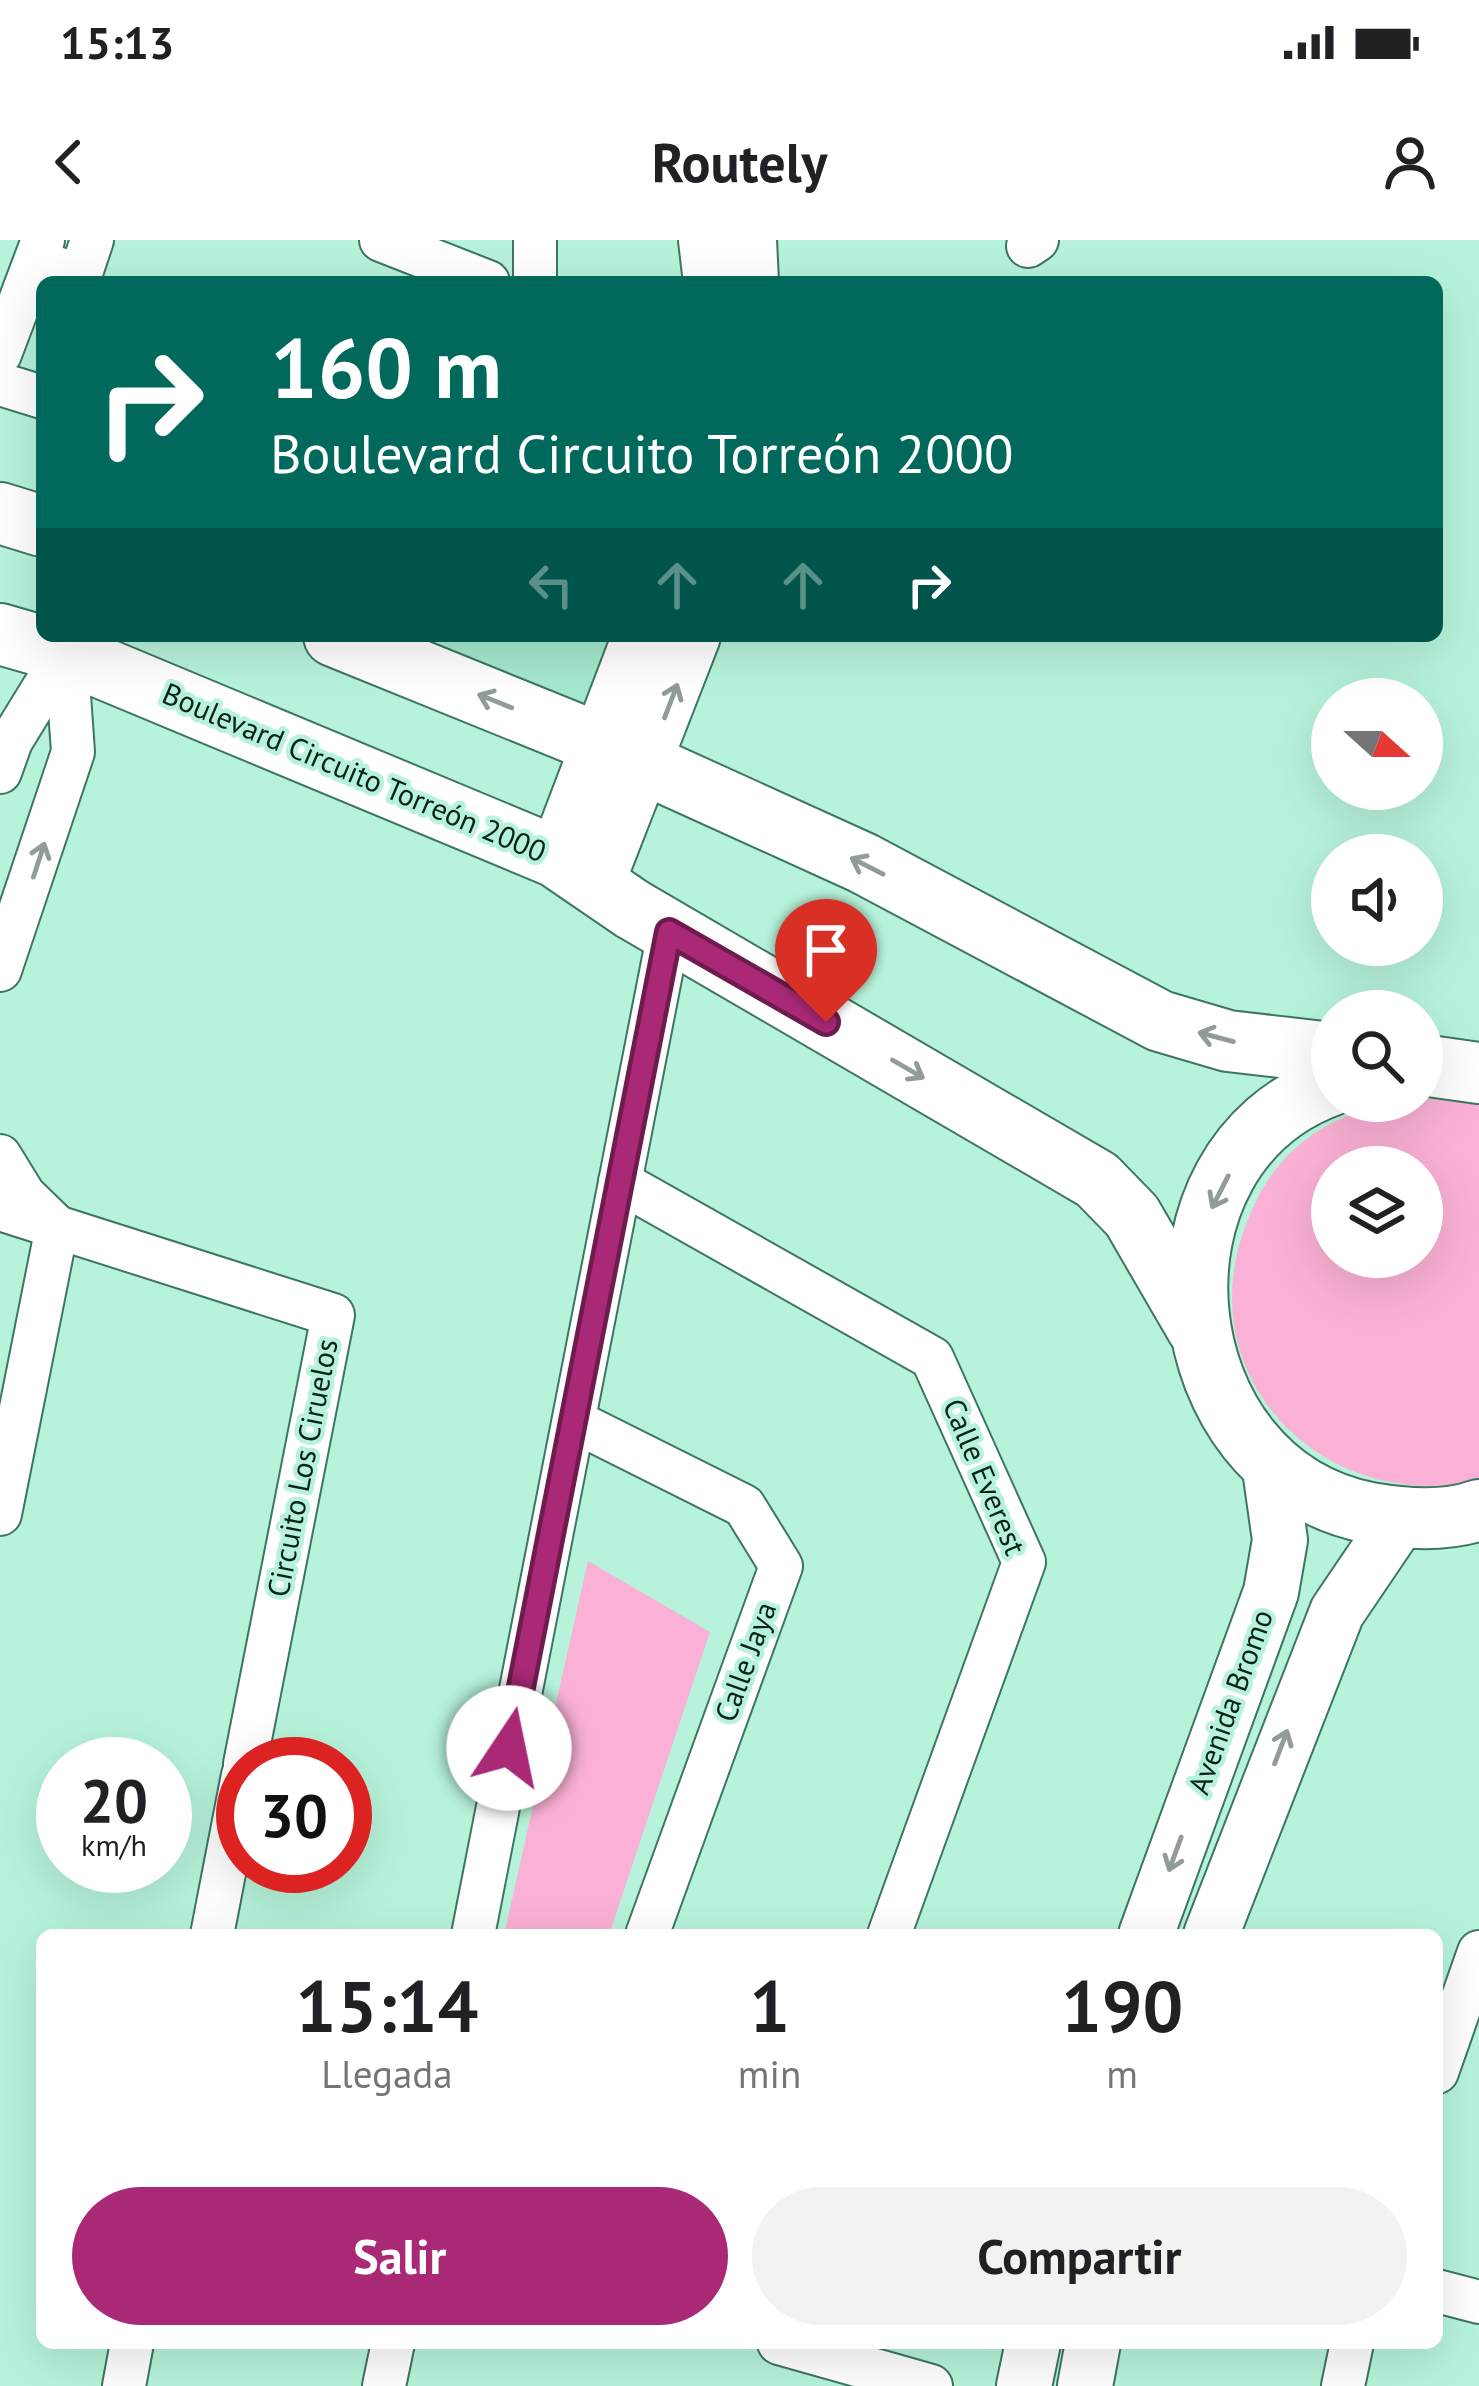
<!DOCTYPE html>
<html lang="es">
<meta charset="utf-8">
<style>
body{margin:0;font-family:"PT Sans",sans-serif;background:#f2f2f2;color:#202124;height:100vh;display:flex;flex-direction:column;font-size:45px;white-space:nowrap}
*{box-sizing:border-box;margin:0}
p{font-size:39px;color:#757577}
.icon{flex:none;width:66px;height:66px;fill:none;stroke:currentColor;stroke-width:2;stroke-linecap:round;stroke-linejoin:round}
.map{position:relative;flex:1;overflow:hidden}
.side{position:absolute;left:36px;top:1689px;width:1407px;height:420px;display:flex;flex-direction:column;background:#fff;border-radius:18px;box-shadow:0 12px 48px #0002}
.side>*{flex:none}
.banner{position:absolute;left:36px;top:36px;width:1407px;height:366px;border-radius:18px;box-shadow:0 12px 48px #0002;background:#00695c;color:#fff;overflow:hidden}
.needle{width:78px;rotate:111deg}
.buttons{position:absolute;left:1311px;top:438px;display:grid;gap:24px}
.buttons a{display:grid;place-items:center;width:132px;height:132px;border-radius:50%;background:#fff;box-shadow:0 12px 48px #0002;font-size:60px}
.speed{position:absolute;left:36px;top:1497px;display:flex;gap:24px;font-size:60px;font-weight:700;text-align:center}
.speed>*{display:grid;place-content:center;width:156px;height:156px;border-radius:50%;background:#fff;box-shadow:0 12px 48px #0002;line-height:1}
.speed small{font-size:30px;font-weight:400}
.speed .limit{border:18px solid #d22;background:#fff;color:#111}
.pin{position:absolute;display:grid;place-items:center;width:102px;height:102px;color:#fff;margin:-123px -51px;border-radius:50% 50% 50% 0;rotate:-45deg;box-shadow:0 0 12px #0007}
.pin .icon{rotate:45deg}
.me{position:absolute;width:132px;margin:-66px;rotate:11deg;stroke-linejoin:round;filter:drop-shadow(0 0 9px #0008)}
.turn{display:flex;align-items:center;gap:42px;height:252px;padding:0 36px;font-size:54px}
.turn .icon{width:156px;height:156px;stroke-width:2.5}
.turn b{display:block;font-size:84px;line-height:102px}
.lanes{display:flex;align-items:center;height:114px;padding:0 36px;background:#0003;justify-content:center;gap:60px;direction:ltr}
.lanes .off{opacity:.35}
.eta{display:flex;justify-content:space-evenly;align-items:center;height:204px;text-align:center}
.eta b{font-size:72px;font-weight:700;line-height:84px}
.button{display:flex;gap:24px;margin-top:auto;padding:24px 36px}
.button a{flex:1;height:138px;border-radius:72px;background:#a92977;color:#fff;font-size:48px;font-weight:700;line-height:138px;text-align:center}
.button a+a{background:#f2f2f2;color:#202124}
.status{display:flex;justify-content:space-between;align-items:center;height:84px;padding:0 60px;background:#fff;direction:ltr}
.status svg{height:33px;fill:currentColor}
header{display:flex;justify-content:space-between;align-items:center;height:156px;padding:0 36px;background:#fff;font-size:54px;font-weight:700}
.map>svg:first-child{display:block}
.built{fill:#a4e9ce}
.green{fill:#fab1d5;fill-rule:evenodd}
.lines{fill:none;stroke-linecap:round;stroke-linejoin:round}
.minor-casing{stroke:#3d7662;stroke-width:46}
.tertiary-casing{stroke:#3d7662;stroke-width:58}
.secondary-casing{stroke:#3d7662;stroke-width:64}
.minor{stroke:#fff;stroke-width:42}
.tertiary{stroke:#fff;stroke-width:54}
.secondary{stroke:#fff;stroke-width:60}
.oneway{stroke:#919c98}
.route-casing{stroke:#6e1b4d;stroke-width:30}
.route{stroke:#a92977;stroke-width:21}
.labels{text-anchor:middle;stroke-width:9;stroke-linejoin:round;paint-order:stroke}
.street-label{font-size:30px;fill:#0b231b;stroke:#b7f3db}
</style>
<div class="status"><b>15:13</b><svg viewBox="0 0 49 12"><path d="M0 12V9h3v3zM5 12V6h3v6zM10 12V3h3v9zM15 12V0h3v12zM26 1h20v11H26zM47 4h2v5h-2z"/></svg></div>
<header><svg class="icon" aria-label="back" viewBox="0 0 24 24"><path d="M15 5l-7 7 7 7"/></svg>Routely<svg class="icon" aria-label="person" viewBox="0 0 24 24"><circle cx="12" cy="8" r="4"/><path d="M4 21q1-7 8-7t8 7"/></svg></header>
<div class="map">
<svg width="1479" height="2146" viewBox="0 0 1479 2146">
<rect width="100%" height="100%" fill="#b7f3db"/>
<path class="built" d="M443 396H617L588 481 434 417Z"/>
<g class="green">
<path d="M1422 858 1479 864V1241C1328 1274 1190 1143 1244 990 1255 959 1272 927 1298 906 1324 883 1355 871 1388 863 1400 861 1415 862 1422 858ZM1332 927H1422V1017H1332Z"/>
<path d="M588 1321 710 1392 609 1695H504Z"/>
</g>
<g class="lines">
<g class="minor-casing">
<g id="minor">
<path d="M381 0 488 42"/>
<path d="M535 0V42"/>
<path d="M1028 6 1037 0"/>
<path d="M36 21 80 36"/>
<path d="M78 42 92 0"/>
<path d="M0 114 43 0"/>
<path d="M0 144 42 157"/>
<path d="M0 532 11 501 68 408"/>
<path d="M0 730 73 512 66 413"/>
<path d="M0 916 24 955 57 987 0 1274"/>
<path d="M620 942 932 1118 1024 1322 889 1695"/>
<path d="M0 969 333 1075 245 1524"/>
<path d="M574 1181 744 1266 781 1326 647 1695"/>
<path d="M212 1695 243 1535"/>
<path d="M473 1695 669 692"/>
<path d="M1437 1832 1479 1712"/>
<path d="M1437 2051 1479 2062"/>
<path d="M779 2103 931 2146"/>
<path d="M124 2146 132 2103"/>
<path d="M384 2146 393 2103"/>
<path d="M1343 2146 1352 2103"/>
</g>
</g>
<g class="tertiary-casing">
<g id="tertiary">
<path d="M706 0 711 42"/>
<path d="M749 0 751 42"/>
<path d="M556 617 640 396"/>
<path d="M596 645 693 396"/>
<path d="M1146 1695 1271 1352 1280 1300 1269 1222"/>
<path d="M1211 1695 1337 1372 1400 1279"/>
<path d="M1024 2146 1033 2103"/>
<path d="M1085 2146 1093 2103"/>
</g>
</g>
<g class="secondary-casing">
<g id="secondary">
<path d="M0 273 42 286"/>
<path d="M0 394 66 413 556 617 632 669 1097 940 1132 976 1197 1088"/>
<path d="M334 396 603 505 863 623 1160 781 1228 801 1332 813"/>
<path d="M1422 825 1479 833"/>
<path d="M1332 845C1132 917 1163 1233 1370 1273 1405 1279 1446 1282 1479 1270"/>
</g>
</g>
<use href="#minor" class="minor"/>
<use href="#tertiary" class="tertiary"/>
<use href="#secondary" class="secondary"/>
</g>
<defs><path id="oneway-shaft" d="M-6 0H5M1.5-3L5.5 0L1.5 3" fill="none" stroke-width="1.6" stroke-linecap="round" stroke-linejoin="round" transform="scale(3)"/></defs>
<g class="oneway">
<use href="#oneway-shaft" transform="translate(495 461) rotate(-158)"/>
<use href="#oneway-shaft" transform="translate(671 461) rotate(-69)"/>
<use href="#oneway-shaft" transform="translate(39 620) rotate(-72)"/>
<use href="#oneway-shaft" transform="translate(867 626) rotate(-153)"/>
<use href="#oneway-shaft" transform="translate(1216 797) rotate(-165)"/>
<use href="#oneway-shaft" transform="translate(908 829) rotate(30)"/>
<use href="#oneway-shaft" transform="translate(1220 952) rotate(117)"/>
<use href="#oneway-shaft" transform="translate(1281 1507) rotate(-69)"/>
<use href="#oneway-shaft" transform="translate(1175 1614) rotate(110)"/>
</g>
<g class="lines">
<g class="route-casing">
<path id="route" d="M509 1508 669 692 826 782"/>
</g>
<use href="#route" class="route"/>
</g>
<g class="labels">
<g class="street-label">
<text transform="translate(354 533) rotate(23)" y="10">Boulevard Circuito Torreón 2000</text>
<text transform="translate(303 1228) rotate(-79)" y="10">Circuito Los Ciruelos</text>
<text transform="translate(984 1237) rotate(67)" y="10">Calle Everest</text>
<text transform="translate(746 1422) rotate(-70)" y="10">Calle Jaya</text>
<text transform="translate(1231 1462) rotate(-70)" y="10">Avenida Bromo</text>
</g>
</g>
</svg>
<div class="buttons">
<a><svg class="needle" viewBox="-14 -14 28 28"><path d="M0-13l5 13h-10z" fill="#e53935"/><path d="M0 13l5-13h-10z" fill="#757577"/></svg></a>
<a><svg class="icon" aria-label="sound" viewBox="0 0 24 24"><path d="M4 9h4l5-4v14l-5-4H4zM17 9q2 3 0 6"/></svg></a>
<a><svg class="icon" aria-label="search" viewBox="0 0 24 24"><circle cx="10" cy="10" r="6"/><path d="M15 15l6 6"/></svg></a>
<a><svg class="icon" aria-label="layers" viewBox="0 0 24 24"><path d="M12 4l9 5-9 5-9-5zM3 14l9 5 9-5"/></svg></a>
</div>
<div class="speed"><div>20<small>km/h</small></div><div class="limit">30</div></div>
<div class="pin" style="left:826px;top:782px;background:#d93025"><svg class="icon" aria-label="arrive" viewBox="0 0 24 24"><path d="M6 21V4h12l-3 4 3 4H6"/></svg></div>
<svg class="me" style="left:509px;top:1508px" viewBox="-20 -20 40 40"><circle r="19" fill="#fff"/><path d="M0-13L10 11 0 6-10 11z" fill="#a92977"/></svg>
<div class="banner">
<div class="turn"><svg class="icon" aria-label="right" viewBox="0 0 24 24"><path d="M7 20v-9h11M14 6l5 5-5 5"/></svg><div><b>160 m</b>Boulevard Circuito Torreón 2000</div></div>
<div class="lanes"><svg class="icon off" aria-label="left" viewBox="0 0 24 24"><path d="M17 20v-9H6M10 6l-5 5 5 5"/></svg><svg class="icon off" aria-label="ahead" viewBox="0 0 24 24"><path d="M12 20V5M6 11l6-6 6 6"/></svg><svg class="icon off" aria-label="ahead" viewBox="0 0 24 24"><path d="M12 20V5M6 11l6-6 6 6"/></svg><svg class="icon" aria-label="right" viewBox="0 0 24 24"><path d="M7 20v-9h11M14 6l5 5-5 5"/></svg></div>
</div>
<section class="side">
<div class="eta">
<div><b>15:14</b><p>Llegada</p></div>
<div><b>1</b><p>min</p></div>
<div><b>190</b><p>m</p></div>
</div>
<div class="button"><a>Salir</a><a>Compartir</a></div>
</section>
</div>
